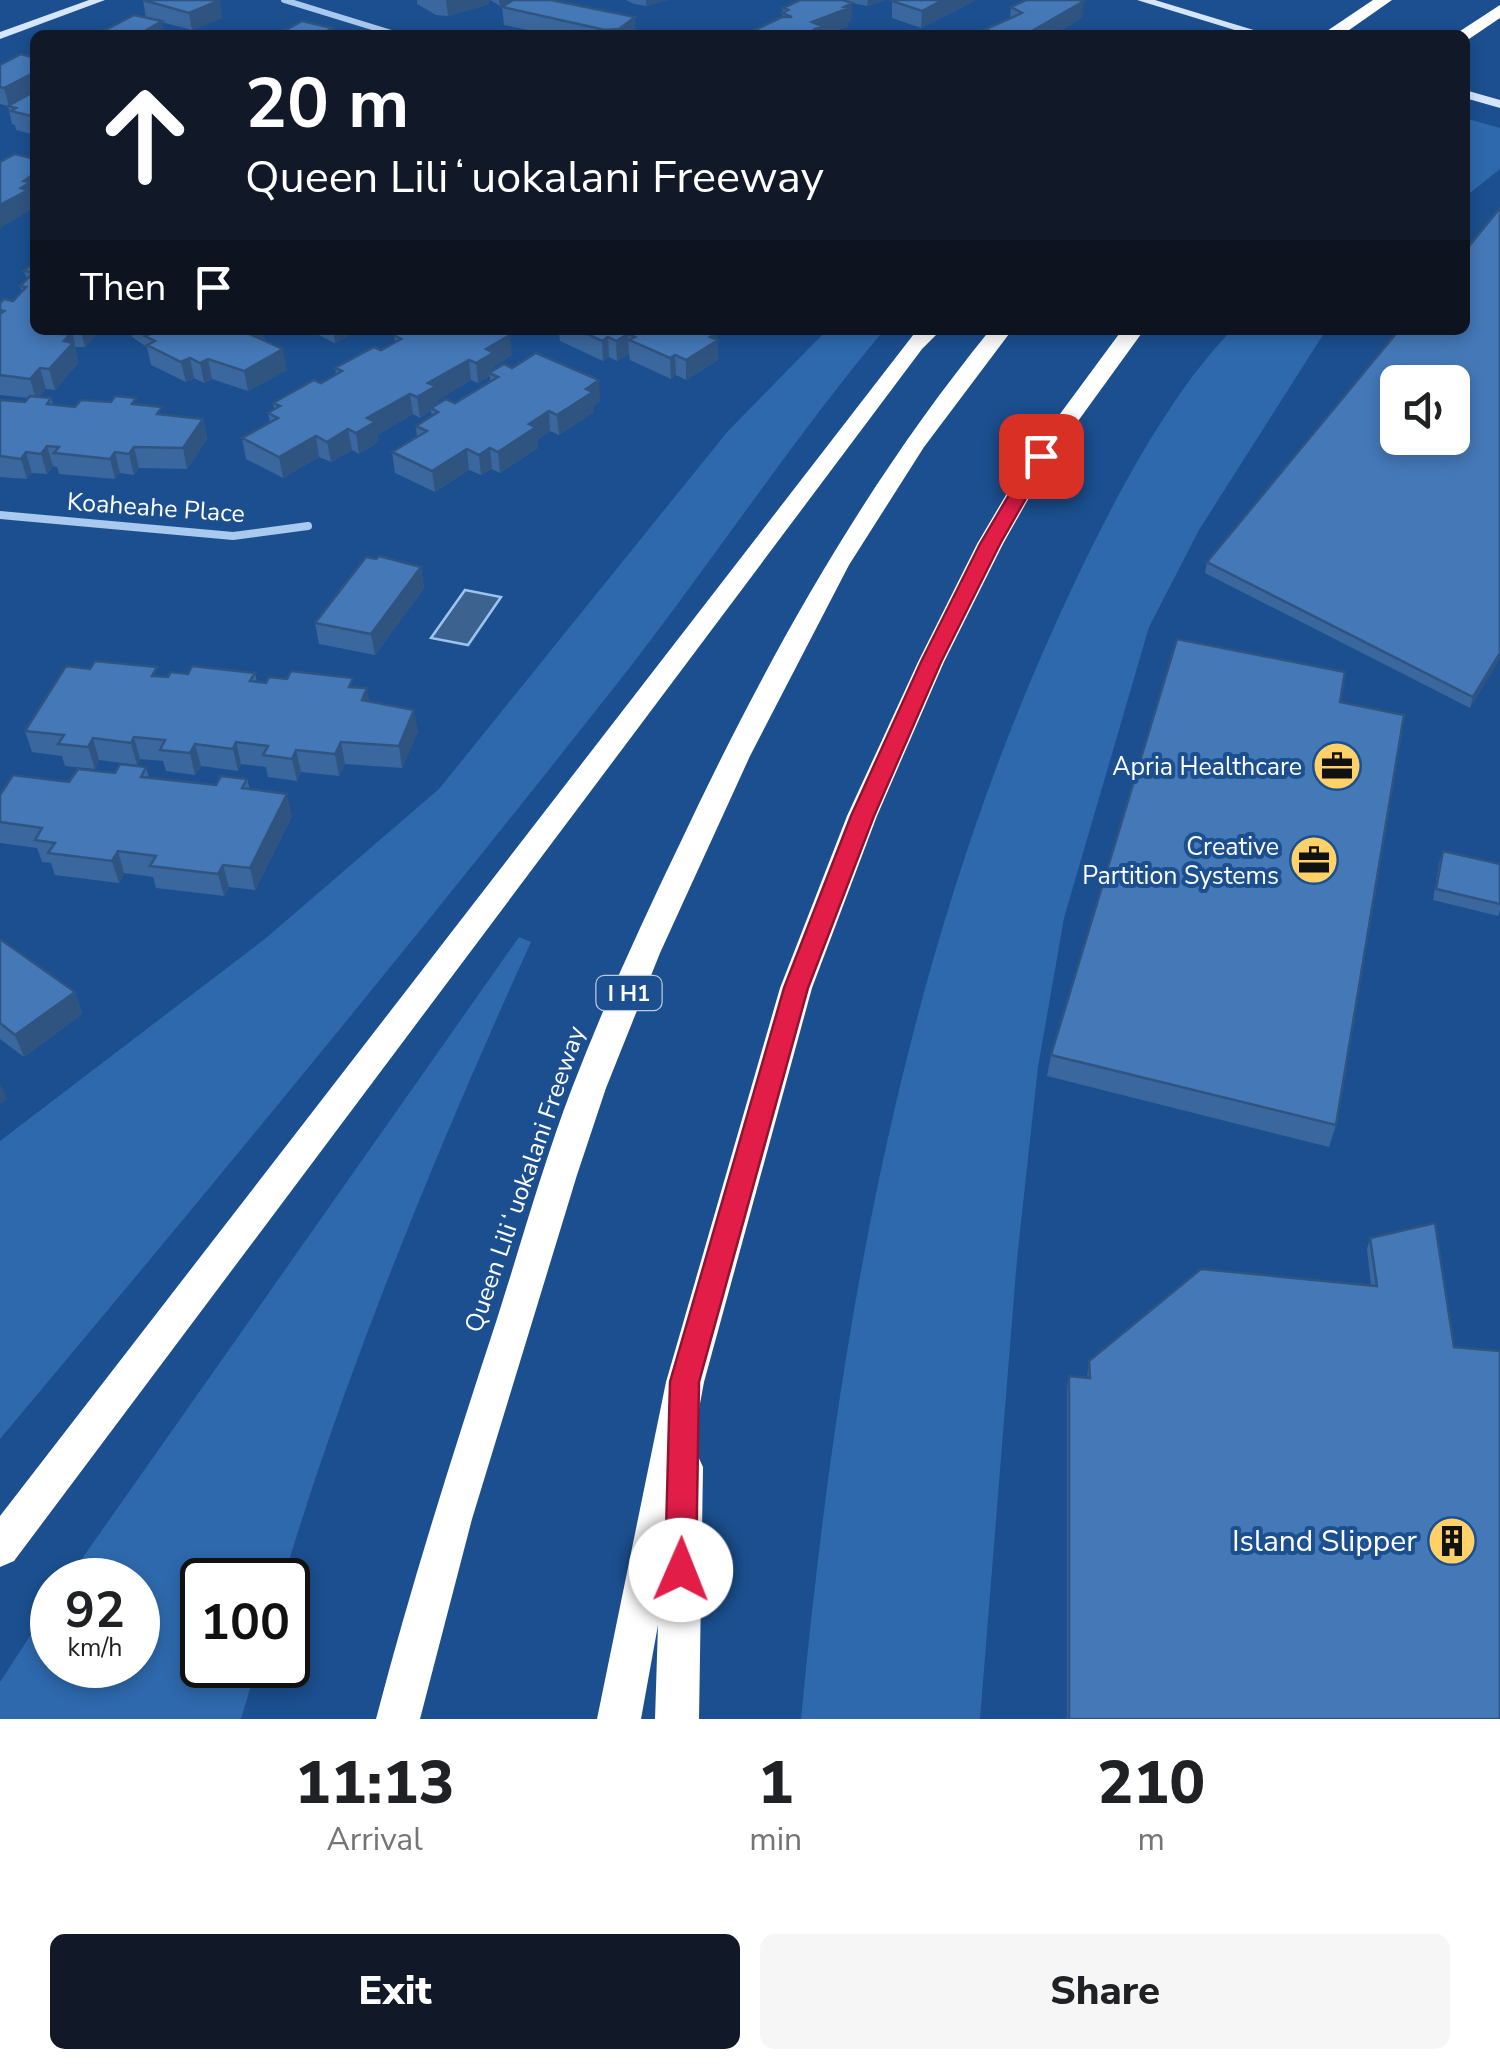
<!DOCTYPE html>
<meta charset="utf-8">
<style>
body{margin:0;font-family:"Nunito Sans",sans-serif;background:#f6f6f6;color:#202124;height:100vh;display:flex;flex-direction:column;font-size:38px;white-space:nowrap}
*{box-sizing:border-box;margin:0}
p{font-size:32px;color:#757577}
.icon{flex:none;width:55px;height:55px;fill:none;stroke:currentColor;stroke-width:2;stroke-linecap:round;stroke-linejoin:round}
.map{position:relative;height:1719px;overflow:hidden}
.panel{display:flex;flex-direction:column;background:#fff;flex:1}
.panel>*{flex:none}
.guide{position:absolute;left:30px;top:30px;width:1440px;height:305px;border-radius:15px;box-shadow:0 5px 15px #0003;background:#111827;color:#fff;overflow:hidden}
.buttons{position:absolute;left:1380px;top:365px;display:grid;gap:20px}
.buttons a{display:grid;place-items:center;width:90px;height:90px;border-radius:15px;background:#fff;box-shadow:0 5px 15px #0003;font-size:50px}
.speed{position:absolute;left:30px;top:1558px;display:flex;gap:20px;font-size:50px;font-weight:700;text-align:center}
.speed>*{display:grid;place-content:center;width:130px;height:130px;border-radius:50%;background:#fff;box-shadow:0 5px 15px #0003;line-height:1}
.speed small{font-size:25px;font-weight:400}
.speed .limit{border:5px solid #111;border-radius:15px;background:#fff;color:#111}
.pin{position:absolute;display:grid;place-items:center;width:85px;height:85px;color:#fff;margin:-42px;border-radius:20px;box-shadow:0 5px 15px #0006}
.me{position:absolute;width:110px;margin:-55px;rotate:1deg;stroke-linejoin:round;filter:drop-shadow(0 0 8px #0008)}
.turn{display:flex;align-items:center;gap:35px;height:210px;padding:0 50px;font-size:45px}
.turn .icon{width:130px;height:130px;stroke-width:2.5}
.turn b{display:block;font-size:70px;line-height:85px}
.then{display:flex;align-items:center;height:95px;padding:0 50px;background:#0003;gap:20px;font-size:38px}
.eta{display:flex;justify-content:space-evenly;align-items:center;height:170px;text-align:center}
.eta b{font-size:60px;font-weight:800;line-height:70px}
.primary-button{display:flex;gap:20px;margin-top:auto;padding:20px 50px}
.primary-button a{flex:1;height:115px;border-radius:15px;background:#111827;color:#fff;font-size:40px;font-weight:800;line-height:115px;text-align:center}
.primary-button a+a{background:#f6f6f6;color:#202124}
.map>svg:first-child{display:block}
.green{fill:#2e69ad}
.water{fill:#3c6290;stroke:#9cc4f0;stroke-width:2.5}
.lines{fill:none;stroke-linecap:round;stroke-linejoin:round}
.street-far1{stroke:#a9c9ee;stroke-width:6}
.street{stroke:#a9c9ee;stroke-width:8}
.secondary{fill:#d6e6fa;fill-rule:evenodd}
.highway{fill:#fff;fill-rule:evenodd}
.wall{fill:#3a679d;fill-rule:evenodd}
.shaded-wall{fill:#305480}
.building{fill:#4478b7;stroke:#305480;stroke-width:2.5;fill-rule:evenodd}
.route{fill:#e11d48;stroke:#92132f;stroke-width:2.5}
.labels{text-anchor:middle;stroke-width:8;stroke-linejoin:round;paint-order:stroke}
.shield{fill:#1b4f8f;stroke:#bbcadd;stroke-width:2.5}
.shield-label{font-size:22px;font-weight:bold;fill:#fff}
.street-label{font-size:25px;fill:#fff;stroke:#1b4f8f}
.poi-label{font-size:25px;fill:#fff;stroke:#1b4f8f;text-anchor:end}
.near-poi-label{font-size:30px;fill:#fff;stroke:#1b4f8f;text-anchor:end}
</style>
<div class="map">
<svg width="1500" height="1719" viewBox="0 0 1500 1719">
<rect width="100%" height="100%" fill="#1b4f8f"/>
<g class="green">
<path d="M1465 118 1500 128V169L1465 197Z"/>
<path d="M827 330H884C789 444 708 568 616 685 415 940 209 1190 0 1439V1141L266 938 439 789 728 431Z"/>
<path d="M1232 330H1326L1199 530 1149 627 1064 918 1038 1067 1017 1259 980 1719H801C838 1330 904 942 1073 586 1112 504 1168 395 1232 330Z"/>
<path d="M519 937 531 942C437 1149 349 1362 283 1580H202V1665H257L241 1719H0V1682L52 1602V1665H138V1580H67Z"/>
</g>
<path class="water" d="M465 590 501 597 468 645 431 638Z"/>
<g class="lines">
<path class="street-far1" d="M284 0 398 35"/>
<path class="street" d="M0 515 233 536 308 526"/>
<g class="secondary">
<path d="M89 0H105L0 39V32Z"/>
<path d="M1137 0H1155L1270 35H1251Z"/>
<path d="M1465 90 1500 100V108L1465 98Z"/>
</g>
<g class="highway">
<path d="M1373 0H1392L1342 35H1321Z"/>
<path d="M1500 5V18L1469 39 1454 35Z"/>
<path d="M917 330H941L922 349 14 1561 0 1567V1516Z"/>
<path d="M990 330H1012L924 447 849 565 750 756 660 953 606 1088 577 1175 472 1519 420 1719H376C411 1585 453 1453 496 1322 521 1244 543 1164 572 1088 605 1002 644 918 684 835 769 655 864 485 990 330Z"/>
<path d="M1122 330H1144L1052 457 1003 544 944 662 877 816 812 988 704 1382 691 1452 697 1454 703 1467 699 1719H655L658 1625 641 1719H597L666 1382 780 988 847 816 918 662 977 544 1029 456Z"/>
</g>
</g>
<g class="wall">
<path d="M143 0H219L222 18 192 30 146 18Z"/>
<path d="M417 0H551L635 34 550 35 504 25 502 7 508 4 500 6 490 0 488 1 489 4 448 16 436 15 417 4Z"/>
<path d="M626 0H667L646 6 634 4Z"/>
<path d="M846 0H886L867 6 852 3 851 20 848 22V26L824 35H751V32L782 17 783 8 851 3Z"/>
<path d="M895 0H976L921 28 892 18V1Z"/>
<path d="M1011 7 1082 18 1053 35H986V29L1010 18Z"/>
<path d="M35 58V135L16 130 15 125 12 124 8 106 0 104V65Z"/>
<path d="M1500 208V658L1470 708 1205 573 1207 562Z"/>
<path d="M35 262V330H101L85 347H76L75 348 78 363 55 390 46 389 38 397 51 398 53 404 75 407 138 405 164 415 203 419 207 439 187 469 139 468 134 475 120 473 115 479 59 474 57 467 53 466 47 474 32 473 27 479 0 477V400L25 402 28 398 0 395V303L13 301 22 292 20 286 27 280 24 271Z"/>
<path d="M130 330H263L265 341 287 370 248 391 212 379 204 383 194 378 186 382 151 365 147 347 132 337Z"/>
<path d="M308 330H358L335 343Z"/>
<path d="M556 330H695L717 340 718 360 686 380 676 375 671 379 630 360 629 354 617 361 609 357 603 361 560 341 559 334 556 333Z"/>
<path d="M394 335 512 355 494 366 495 370 600 401 594 405V412L559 435 550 431 537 440 538 448 500 473 492 469 481 475 469 470 435 492 395 473 392 452 417 437 416 426 432 416 431 411 420 418 413 414 377 435 378 442 359 454 352 450 331 462 319 457 283 478 246 459 242 438 270 423 268 413 274 410 273 403 321 383 336 375 335 368 381 350 395 342ZM490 376V381L455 403 438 404V400L471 380 478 383Z"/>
<path d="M421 567 424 588 375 655 319 644 315 623Z"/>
<path d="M255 673 257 682 355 687 370 702 418 731 402 768 345 764 339 776 301 772 297 781 268 777 266 767 241 764 238 771 201 766 195 775 166 771 163 761 140 759 137 765 99 760 95 769 65 766 62 756 32 752 25 731 159 676 168 677 188 674Z"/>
<path d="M1340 702 1336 1125 1329 1147 1047 1076 1051 1055Z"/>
<path d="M146 767 149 778 216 785 247 779 250 789 292 816 255 890 229 887 224 896 156 888 153 877 124 873 119 883 55 875 51 863 42 862 37 848 0 843V795Z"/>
<path d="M1443 851 1500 864V910L1498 916 1433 900 1439 863Z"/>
<path d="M0 939 75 992 82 1014 24 1057 0 1039Z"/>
<path d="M1370 1238 1500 1719H1067V1387L1069 1376 1087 1378 1089 1361 1371 1285 1367 1249Z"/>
</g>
<g class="shaded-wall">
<path d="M214 0H219L222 18 192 30 189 13Z"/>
<path d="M446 0H490L488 1 489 4 448 16Z"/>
<path d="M499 0H521L500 6Z"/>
<path d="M646 0H667L646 6Z"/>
<path d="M868 0H886L867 6Z"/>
<path d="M943 0H976L921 28 922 11Z"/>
<path d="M1084 1 1082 18 1053 35H1025Z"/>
<path d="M852 3 851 20 848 22V26L824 35H806L812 22Z"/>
<path d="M635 17V34L619 35V29Z"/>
<path d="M162 21 164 35H138Z"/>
<path d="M35 72V92L9 106 4 88Z"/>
<path d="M35 173V202L32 204 33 209 0 228V205L21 188 24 181Z"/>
<path d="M68 330H72L78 363 55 390 49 369 64 334Z"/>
<path d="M81 330H101L85 347Z"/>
<path d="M244 330H263L266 350Z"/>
<path d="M333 330H358L335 343Z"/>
<path d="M717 333 718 360 686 380V360L710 337Z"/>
<path d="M628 334 629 354 617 361 616 341Z"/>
<path d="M510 335 512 355 494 366 495 373H489L490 376 478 383 476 363 486 349Z"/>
<path d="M608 337 609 357 603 361 602 341Z"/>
<path d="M283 349 287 370 248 391 244 371Z"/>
<path d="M675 355 676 375 671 379 670 358Z"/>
<path d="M190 358 194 378 186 382 181 362Z"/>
<path d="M208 359 212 379 204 383 200 363Z"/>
<path d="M469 360 471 380 438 400 439 407 431 408V411L420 418 417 397 428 383Z"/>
<path d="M40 368 46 389 36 399 30 379Z"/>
<path d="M599 380 600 401 594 405V412L559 435 557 415 586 389Z"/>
<path d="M410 394 413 414 377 435 378 442 359 454 356 433 367 418Z"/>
<path d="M549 411 550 431 537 440 538 448 500 473 498 452 529 424Z"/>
<path d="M203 419 207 439 187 469 183 448Z"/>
<path d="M348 429 352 450 331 462 327 442Z"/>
<path d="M316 436 319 457 283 478 279 457Z"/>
<path d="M47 446 53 466 47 474 41 454Z"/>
<path d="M134 447 139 468 134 475 129 454Z"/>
<path d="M490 448 492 469 481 475 479 455Z"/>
<path d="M467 449 469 470 435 492 432 471Z"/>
<path d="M26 452 32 473 27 479 21 459Z"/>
<path d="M115 452 120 473 115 479 110 459Z"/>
<path d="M421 567 424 588 375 655 371 634Z"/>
<path d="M1500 653V658L1470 708 1473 697Z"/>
<path d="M367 688 371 710 362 700Z"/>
<path d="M414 710 418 731 402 768 399 746Z"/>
<path d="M134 737 140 759 137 765 131 743Z"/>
<path d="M93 738 99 760 95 769 88 747Z"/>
<path d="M236 742 241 764 238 771 233 749Z"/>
<path d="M341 742 345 764 339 776 335 754Z"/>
<path d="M195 744 201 766 195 775 190 753Z"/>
<path d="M296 750 301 772 297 781 292 759Z"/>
<path d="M287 794 292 816 255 890 250 868Z"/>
<path d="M118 851 124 873 119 883 112 861Z"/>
<path d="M223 865 229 887 224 896 218 874Z"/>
<path d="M75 992 82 1014 24 1057 15 1035Z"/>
<path d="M0 1083 7 1099 0 1104Z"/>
</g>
<g class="building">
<path d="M143 0H214L218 1 189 13Z"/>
<path d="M513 0H551L635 17 619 29 605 30 502 7Z"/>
<path d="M800 0H843L852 3 844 7 849 8 812 22 822 26 815 29 821 31 809 33 806 35H754L756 34 751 32 782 17H792L782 13 788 10 783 8Z"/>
<path d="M895 0H943L922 11 892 1Z"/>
<path d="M1026 0H1082L1084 1 1025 35H996L986 29 1022 13 1011 7Z"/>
<path d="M134 15 162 21 138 35H96Z"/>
<path d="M302 21 332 28 326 32 331 33 328 35H277Z"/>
<path d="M21 54 35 58V72L4 88 0 87V65Z"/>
<path d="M35 91V117L11 111 16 108 8 106Z"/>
<path d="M15 154 35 159V173L24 181 31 182 21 188 28 190 0 205V162Z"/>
<path d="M1500 208V653L1473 697 1207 562 1399 330H1465V251ZM1398 382H1452V438H1398Z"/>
<path d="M35 262V330H68L64 334H70L64 341 73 343 49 369 40 368 30 379 0 375V314L4 311 0 310V303L4 299 13 301 26 287 20 286 34 272 24 271Z"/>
<path d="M148 330H262L252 335 283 349 244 371 208 359 200 363 190 358 181 362 147 345 155 341 145 336 152 333Z"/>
<path d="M404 330H498L510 335 486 349 493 353 476 363 469 360 428 383 436 386 417 397 410 394 367 418 375 422 356 433 348 429 327 442 316 436 279 457 242 438 278 418 268 413 280 406 273 403 314 380 321 383 342 371 335 368 374 347 381 350 401 339 394 335Z"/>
<path d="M579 330H695L700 332 704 330H710L717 333 710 337 718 340 686 360 675 355 670 358 629 340 635 337 628 334 616 341 608 337 602 341Z"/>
<path d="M536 353 599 380 586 389 593 392 557 415 549 411 529 424 536 427 498 452 490 448 479 455 467 449 432 471 392 452 427 431 416 426 438 412 431 408 446 399 455 403 498 377 489 373 504 364 512 368Z"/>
<path d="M30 396 51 398 47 404 75 407 81 400 111 402 115 396 136 398 132 404 162 407 157 414 203 419 183 448 134 447 129 454 115 452 110 459 54 453 59 447 47 446 41 454 26 452 21 459 0 456V400L25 402Z"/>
<path d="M379 556 421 567 371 634 315 623 366 557 376 559Z"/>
<path d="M1177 639 1345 672 1340 702 1404 715 1336 1125 1051 1055Z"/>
<path d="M95 661 157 667 152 676 168 677 171 672 188 674 192 666 255 673 250 681 266 683 269 677 287 679 291 671 353 678 349 687 367 688 362 700 414 710 399 746 341 742 335 754 296 750 292 759 263 755 268 746 236 742 233 749 195 744 190 753 160 750 165 740 134 737 131 743 93 738 88 747 58 744 64 735 25 731 66 666 90 669Z"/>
<path d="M120 764 146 767 141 777 216 785 221 776 247 779 242 788 287 794 250 868 223 865 218 874 150 866 156 856 118 851 112 861 48 853 55 843 35 840 42 828 0 822V795L13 775 69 782 78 769 115 773Z"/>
<path d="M1443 851 1500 864V904L1436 889Z"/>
<path d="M0 939 75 992 15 1035 0 1023Z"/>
<path d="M1435 1223 1454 1347 1500 1351V1719H1069V1376L1090 1378 1089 1361 1201 1269 1377 1286 1370 1238Z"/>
</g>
<path class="route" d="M1041 450 1050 456 1000 544 941 662 874 816 808 988 699 1382 696 1570 692 1580 681 1584 670 1580 665 1570 670 1382 784 988 851 816 921 662 980 544 1032 456Z"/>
<defs>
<g id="office-disc" transform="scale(2.5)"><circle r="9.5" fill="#ffd166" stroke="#1b4f8f"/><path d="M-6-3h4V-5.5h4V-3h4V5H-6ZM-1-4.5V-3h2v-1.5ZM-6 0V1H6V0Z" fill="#111"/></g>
<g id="building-disc" transform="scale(2.5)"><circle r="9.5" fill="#ffd166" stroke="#1b4f8f"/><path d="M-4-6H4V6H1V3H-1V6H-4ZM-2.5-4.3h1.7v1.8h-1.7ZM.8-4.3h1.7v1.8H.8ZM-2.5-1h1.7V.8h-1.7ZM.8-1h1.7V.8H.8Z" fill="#111"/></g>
</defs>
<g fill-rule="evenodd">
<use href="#office-disc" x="1337" y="766"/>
<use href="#office-disc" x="1314" y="860"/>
<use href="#building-disc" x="1452" y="1541"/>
</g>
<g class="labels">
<rect class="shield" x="596.5" y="976" width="65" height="34" rx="8"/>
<g class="shield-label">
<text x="629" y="1001">I H1</text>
</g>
<g class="street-label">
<text transform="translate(156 507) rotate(4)" y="9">Koaheahe Place</text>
<text transform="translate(524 1179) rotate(-71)" y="9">Queen Liliʻuokalani Freeway</text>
</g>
<g class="poi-label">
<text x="1302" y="775">Apria Healthcare</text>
<text x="1279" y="855">Creative<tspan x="1279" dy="29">Partition Systems</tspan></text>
</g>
<g class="near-poi-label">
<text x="1417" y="1551">Island Slipper</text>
</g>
</g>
</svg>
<div class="buttons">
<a><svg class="icon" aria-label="sound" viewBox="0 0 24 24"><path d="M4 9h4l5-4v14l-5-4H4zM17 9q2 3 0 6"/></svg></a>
</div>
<div class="speed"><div>92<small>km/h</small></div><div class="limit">100</div></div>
<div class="pin" style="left:1041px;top:456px;background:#d93025"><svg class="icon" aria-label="arrive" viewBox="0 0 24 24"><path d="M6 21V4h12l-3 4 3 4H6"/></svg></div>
<svg class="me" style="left:681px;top:1570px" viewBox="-20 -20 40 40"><circle r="19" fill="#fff"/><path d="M0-13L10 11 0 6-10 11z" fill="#e11d48"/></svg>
<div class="guide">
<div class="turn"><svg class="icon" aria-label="ahead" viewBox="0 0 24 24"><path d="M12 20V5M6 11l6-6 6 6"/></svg><div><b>20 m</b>Queen Liliʻuokalani Freeway</div></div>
<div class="then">Then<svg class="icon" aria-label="arrive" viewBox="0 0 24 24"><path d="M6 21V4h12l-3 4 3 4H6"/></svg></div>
</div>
</div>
<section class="panel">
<div class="eta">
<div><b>11:13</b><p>Arrival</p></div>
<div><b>1</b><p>min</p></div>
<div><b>210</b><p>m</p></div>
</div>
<div class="primary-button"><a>Exit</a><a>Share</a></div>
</section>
